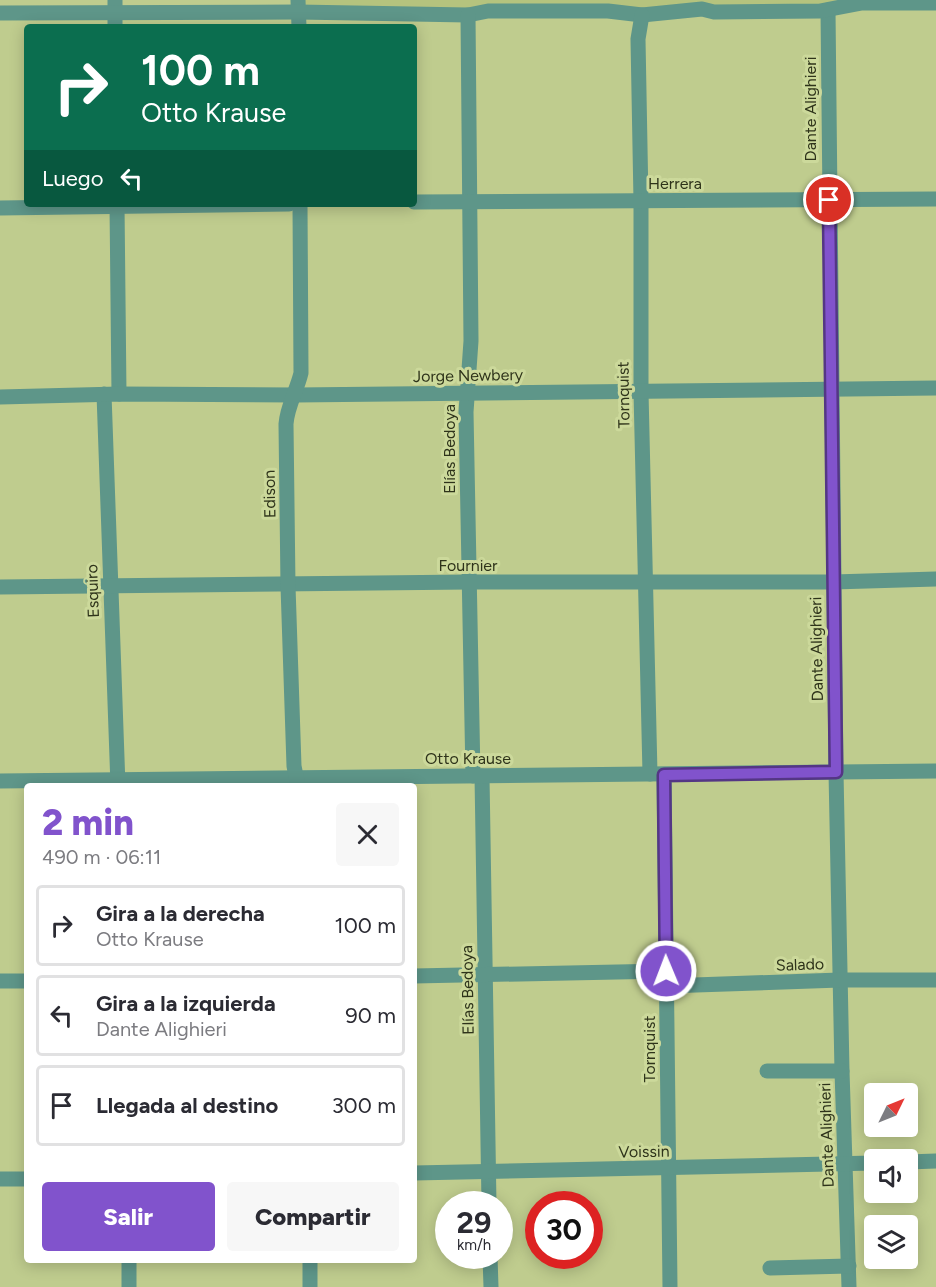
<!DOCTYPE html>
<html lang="es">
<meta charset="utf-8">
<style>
body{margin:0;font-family:Figtree,sans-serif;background:#f7f7f7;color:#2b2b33;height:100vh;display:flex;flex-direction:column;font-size:22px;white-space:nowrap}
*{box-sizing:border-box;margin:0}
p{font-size:20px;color:#7c7c81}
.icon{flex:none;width:33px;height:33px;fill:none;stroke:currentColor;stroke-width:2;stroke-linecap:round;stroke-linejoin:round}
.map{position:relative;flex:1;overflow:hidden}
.drawer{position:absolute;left:24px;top:783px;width:393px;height:480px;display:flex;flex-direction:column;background:#fff;border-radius:6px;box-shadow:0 3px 15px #0003}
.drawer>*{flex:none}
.hud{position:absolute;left:24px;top:24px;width:393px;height:183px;border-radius:6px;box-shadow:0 3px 15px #0003;background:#0b6e4f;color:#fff;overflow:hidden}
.needle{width:39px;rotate:47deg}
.controls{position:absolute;left:864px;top:1083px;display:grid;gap:12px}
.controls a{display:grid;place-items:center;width:54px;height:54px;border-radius:6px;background:#fff;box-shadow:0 3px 15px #0003;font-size:30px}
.speed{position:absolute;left:435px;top:1191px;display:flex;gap:12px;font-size:30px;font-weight:700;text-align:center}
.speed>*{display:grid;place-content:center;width:78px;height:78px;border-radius:50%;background:#fff;box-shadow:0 3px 15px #0003;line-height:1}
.speed small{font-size:15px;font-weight:400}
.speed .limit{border:9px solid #d22;background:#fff;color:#111}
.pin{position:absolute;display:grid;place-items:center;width:51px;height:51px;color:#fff;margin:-26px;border:3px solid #fff;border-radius:50%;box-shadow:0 2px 6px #0007}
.me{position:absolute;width:66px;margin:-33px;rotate:359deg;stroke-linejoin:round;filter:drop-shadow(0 0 4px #0008)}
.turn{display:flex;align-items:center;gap:21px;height:126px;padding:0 18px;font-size:27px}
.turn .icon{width:78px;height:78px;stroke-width:2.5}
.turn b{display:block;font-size:42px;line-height:51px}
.then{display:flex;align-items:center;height:57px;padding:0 18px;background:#0003;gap:12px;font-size:22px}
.round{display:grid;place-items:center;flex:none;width:63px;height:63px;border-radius:6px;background:#f7f7f7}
.headline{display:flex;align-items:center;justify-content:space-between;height:102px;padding:0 18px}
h1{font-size:36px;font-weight:800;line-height:45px;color:#8153cc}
.action{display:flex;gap:12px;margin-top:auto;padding:12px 18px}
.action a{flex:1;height:69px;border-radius:6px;background:#8153cc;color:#fff;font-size:24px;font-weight:800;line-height:69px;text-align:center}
.action a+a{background:#f7f7f7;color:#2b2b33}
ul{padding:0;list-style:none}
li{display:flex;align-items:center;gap:18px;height:81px;margin:0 12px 9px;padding:0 6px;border:3px solid #e1e1e2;border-radius:6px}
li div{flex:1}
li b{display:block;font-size:22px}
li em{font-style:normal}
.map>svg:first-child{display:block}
.built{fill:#b5c37e}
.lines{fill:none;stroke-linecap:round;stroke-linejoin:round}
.minor{stroke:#5e9689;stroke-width:15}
.route-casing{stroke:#543685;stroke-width:15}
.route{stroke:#8153cc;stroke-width:10}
.labels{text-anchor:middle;stroke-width:6;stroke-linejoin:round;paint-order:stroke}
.street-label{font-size:16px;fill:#2e331a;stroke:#ccd99b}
</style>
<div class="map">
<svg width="936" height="1287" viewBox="0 0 936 1287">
<rect width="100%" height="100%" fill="#bfcc8e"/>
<path class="built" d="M298 0H936L828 10 298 12Z"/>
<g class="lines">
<g class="minor">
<path d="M115 0V27"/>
<path d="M298 0 299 27"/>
<path d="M828 10 836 772 842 1071 849 1287"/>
<path d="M0 13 298 12 468 15 488 11H608L642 15 702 9 714 12 820 11 862 3H936"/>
<path d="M468 15 471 341 466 412 473 776"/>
<path d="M642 15 638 39 641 201V392L650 774"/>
<path d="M414 202 936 199"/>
<path d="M117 204 119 394"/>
<path d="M0 208 289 204"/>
<path d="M104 394 118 786"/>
<path d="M0 397 119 394 296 395 936 388"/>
<path d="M0 587 469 582H833L936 579"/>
<path d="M664 775 670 1287"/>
<path d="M482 776 489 1204"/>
<path d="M0 781 936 771"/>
<path d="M298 786 294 766 288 586 286 424C287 407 297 390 301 373L300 204"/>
<path d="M414 976 666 971"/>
<path d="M0 981H27"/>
<path d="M666 986 840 980H936"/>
<path d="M767 1071H842"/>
<path d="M908 1162 936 1161"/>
<path d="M414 1173 874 1163"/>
<path d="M0 1179H27"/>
<path d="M490 1256 491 1287"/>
<path d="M129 1260V1287"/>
<path d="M310 1260V1287"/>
<path d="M770 1268 849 1266"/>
</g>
</g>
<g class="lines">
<g class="route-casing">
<path id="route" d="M666 971 664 775 836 772 829 200"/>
</g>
<use href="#route" class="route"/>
</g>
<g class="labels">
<g class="street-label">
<text transform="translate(810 109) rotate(-90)" y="6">Dante Alighieri</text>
<text x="675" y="189">Herrera</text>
<text transform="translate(468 375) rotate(-1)" y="6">Jorge Newbery</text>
<text transform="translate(623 395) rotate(-91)" y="6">Tornquist</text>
<text transform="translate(449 449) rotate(-90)" y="6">Elías Bedoya</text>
<text transform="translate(269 494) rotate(-91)" y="6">Edison</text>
<text x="468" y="571">Fournier</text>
<text transform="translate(92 591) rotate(-92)" y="6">Esquiro</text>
<text transform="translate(816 649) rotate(-91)" y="6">Dante Alighieri</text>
<text x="468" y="764">Otto Krause</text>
<text transform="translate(800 964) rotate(-2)" y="6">Salado</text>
<text transform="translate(467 990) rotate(-91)" y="6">Elías Bedoya</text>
<text transform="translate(649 1049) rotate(-90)" y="6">Tornquist</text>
<text transform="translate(826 1135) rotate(-92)" y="6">Dante Alighieri</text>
<text transform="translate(644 1151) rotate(-1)" y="6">Voissin</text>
</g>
</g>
</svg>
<div class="controls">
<a><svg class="needle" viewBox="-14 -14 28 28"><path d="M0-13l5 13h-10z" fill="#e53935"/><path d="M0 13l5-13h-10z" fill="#7c7c81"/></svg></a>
<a><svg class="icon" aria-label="sound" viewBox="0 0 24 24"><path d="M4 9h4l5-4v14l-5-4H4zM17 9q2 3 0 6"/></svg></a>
<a><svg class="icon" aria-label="layers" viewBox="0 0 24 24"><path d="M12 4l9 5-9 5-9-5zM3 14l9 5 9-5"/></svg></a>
</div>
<div class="speed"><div>29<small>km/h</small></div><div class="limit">30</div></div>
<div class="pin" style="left:829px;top:200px;background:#d93025"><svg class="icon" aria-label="arrive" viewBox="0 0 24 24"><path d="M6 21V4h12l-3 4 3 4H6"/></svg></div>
<svg class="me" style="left:666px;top:971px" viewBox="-20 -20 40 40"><circle r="17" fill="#8153cc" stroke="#fff" stroke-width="3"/><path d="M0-11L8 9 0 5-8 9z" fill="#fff"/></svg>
<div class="hud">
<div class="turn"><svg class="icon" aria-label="right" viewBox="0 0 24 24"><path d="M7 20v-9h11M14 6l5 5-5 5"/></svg><div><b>100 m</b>Otto Krause</div></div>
<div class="then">Luego<svg class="icon" aria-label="left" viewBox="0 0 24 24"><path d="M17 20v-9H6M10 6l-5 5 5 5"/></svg></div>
</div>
<section class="drawer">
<div class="headline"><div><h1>2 min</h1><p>490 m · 06:11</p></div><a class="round"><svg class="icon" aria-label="close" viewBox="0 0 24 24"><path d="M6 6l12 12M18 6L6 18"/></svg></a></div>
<ul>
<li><svg class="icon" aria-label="right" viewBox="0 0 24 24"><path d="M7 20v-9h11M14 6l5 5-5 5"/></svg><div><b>Gira a la derecha</b><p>Otto Krause</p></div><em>100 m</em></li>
<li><svg class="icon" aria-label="left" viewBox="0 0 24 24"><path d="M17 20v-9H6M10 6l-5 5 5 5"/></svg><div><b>Gira a la izquierda</b><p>Dante Alighieri</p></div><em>90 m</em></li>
<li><svg class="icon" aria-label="arrive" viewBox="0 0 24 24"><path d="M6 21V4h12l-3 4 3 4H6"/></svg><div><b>Llegada al destino</b></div><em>300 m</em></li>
</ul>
<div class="action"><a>Salir</a><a>Compartir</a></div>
</section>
</div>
